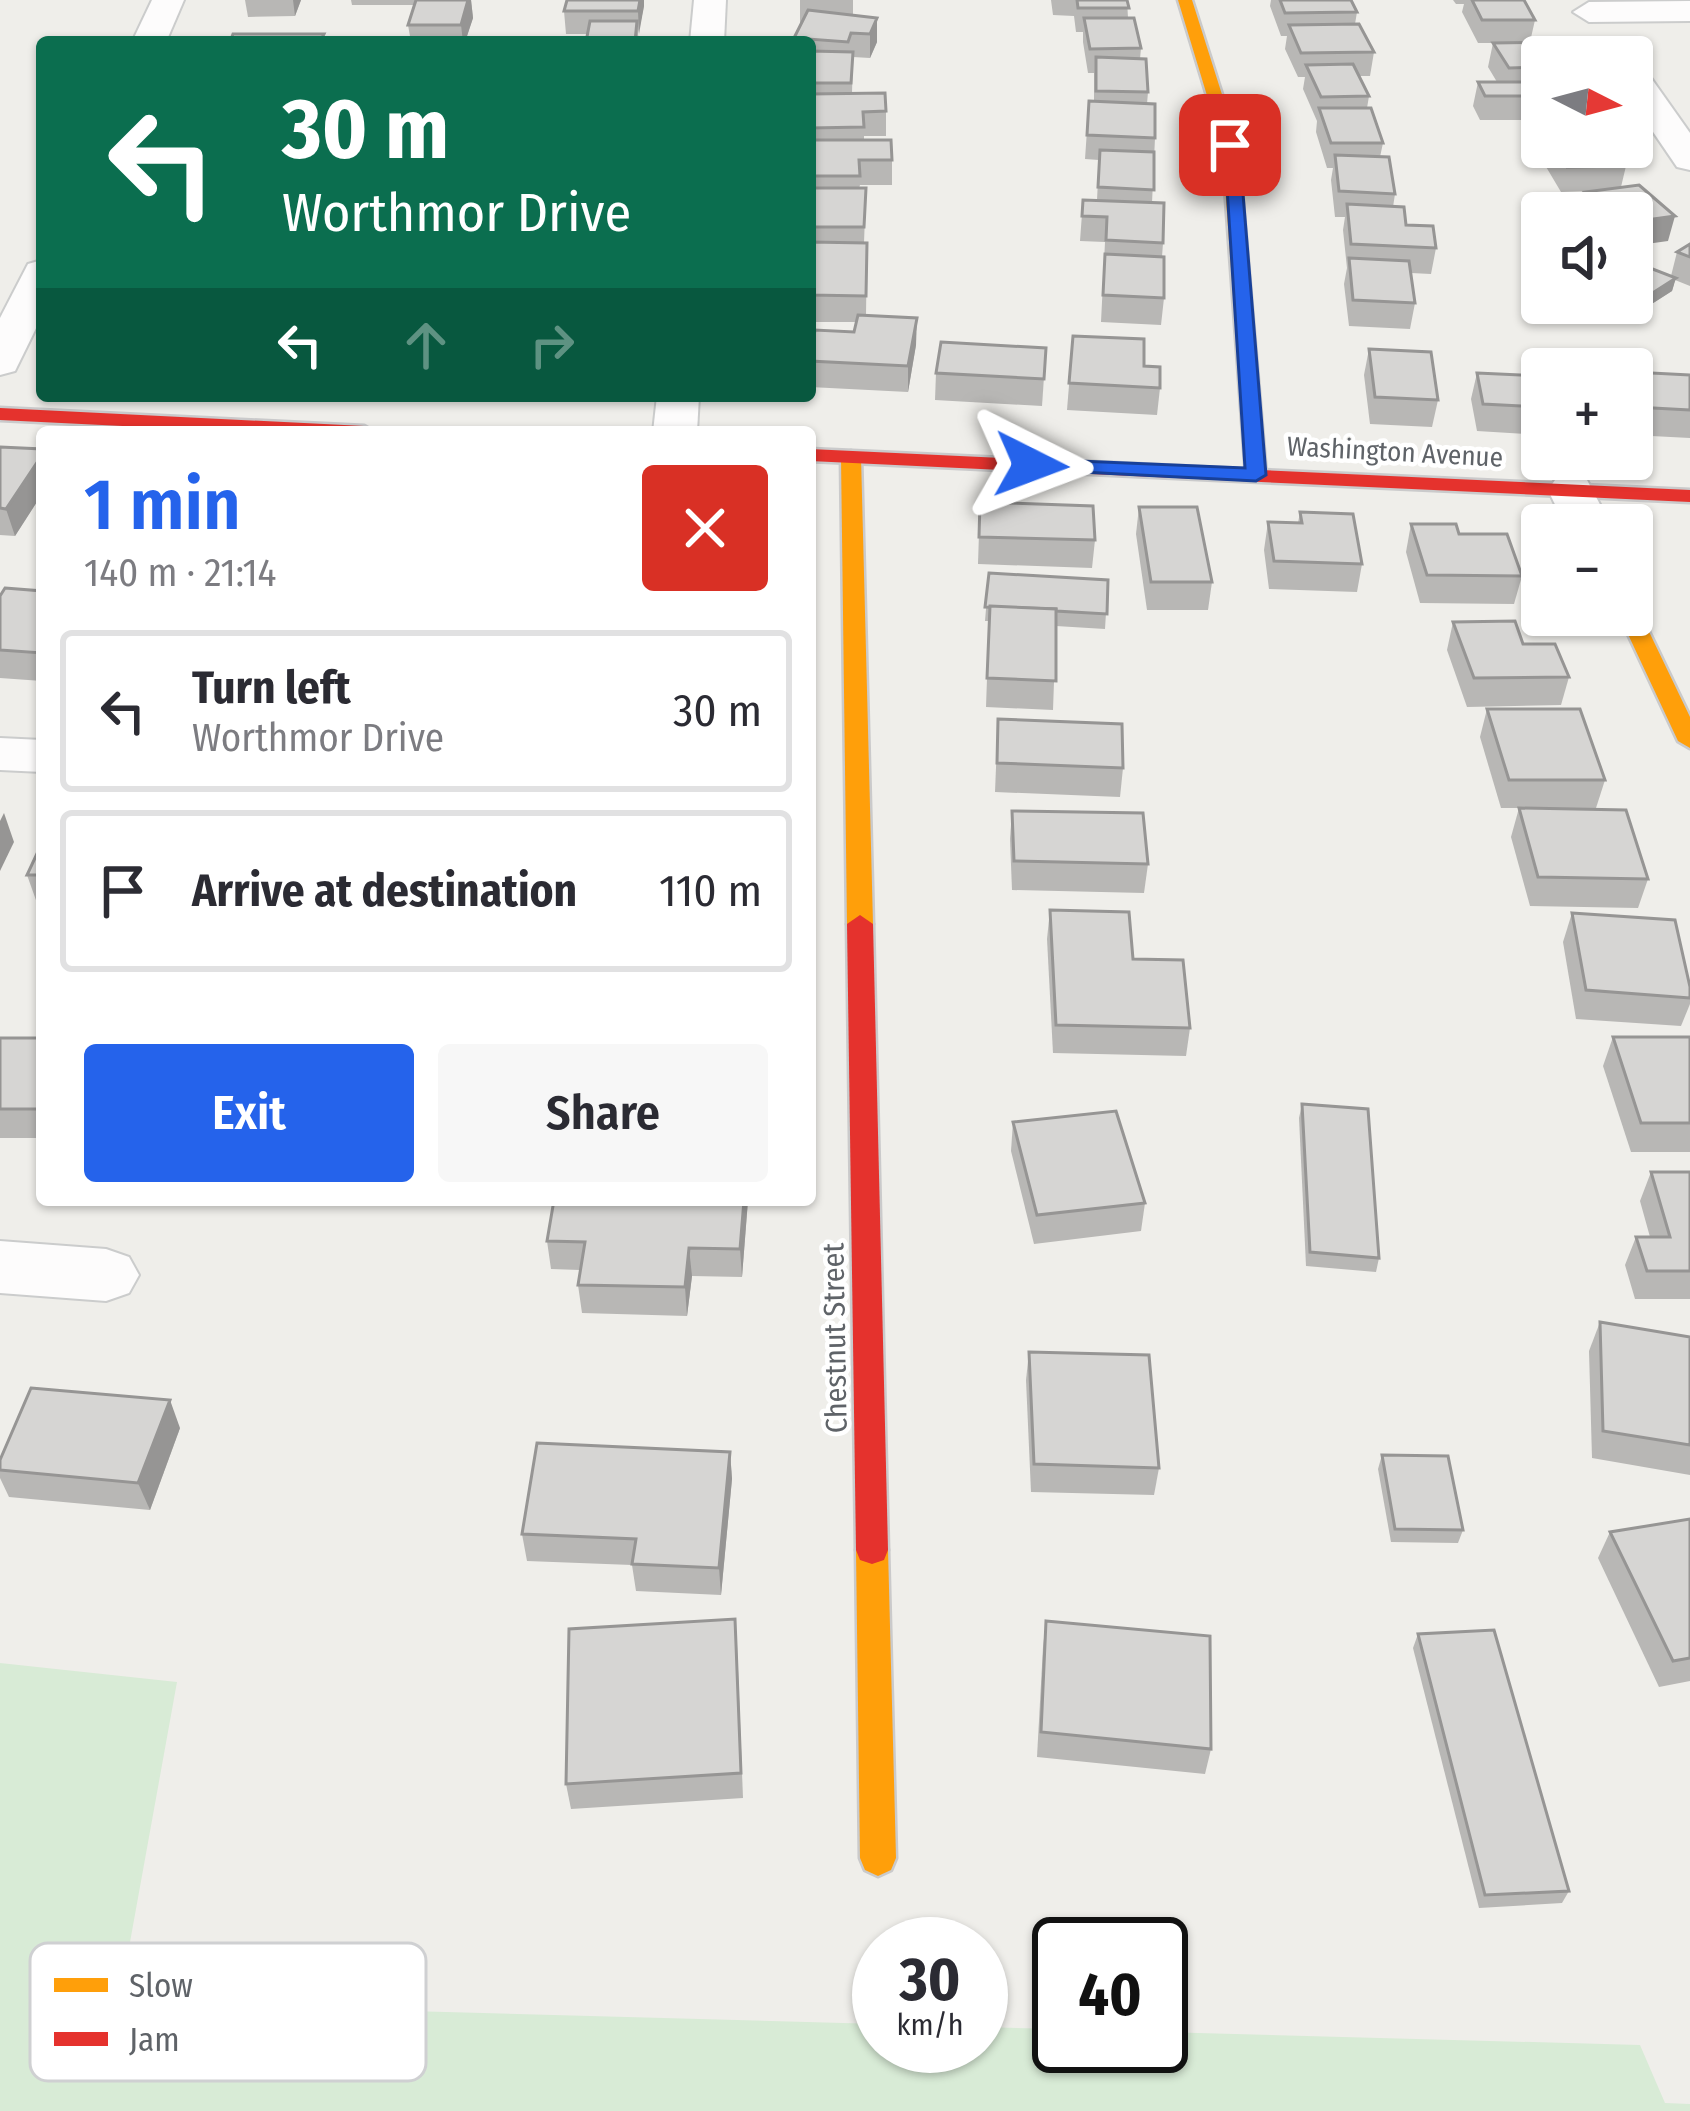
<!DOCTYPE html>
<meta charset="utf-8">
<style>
body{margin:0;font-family:"Fira Sans Condensed",sans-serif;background:#f7f7f7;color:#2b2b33;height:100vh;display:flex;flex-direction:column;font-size:45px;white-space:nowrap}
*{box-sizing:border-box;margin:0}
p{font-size:39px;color:#7c7c81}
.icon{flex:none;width:66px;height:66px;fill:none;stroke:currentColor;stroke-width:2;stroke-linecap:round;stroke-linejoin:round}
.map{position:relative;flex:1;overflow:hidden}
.side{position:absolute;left:36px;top:426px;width:780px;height:780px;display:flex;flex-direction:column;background:#fff;border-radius:12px;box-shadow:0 3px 9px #0004}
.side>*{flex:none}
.banner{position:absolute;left:36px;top:36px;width:780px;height:366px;border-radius:12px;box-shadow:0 3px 9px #0004;background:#0b6e4f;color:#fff;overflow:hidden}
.needle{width:78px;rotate:96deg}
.buttons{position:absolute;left:1521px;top:36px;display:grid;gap:24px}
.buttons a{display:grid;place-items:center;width:132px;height:132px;border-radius:12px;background:#fff;box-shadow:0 3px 9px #0004;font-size:60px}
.speed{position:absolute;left:852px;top:1917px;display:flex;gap:24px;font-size:60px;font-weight:700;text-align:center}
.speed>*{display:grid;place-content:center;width:156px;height:156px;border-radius:50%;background:#fff;box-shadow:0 3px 9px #0004;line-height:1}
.speed small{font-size:30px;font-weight:400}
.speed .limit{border:6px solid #111;border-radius:18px;background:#fff;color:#111}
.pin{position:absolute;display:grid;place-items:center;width:102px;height:102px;color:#fff;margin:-51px;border-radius:24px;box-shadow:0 6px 18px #0006}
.me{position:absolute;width:132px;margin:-66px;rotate:93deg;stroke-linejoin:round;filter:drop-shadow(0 0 9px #0008)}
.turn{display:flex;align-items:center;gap:42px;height:252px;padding:0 48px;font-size:54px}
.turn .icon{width:156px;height:156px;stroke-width:2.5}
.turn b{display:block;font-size:84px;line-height:102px}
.lanes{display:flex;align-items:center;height:114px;padding:0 48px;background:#0003;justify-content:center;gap:60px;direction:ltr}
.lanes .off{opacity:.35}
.round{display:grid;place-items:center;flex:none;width:126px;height:126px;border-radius:12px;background:#f7f7f7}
.headline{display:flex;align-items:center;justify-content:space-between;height:204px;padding:0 48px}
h1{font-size:72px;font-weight:600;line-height:90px;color:#2563eb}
.primary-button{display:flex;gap:24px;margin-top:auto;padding:24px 48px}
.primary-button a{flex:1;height:138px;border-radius:12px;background:#2563eb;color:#fff;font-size:48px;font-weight:600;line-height:138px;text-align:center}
.primary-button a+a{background:#f7f7f7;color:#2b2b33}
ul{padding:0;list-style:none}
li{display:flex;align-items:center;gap:36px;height:162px;margin:0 24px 18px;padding:0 24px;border:6px solid #e1e1e2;border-radius:12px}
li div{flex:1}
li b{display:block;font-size:45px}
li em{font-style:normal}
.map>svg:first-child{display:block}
.green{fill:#d8ebd6}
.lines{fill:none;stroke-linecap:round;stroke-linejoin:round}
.street-casing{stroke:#cbcccc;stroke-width:4}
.slow-casing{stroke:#cacacb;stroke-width:5}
.jam-casing{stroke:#cacacb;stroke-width:5}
.street{fill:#fdfcfc;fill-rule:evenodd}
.slow{fill:#ff9f0a;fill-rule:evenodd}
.jam{fill:#e5322d;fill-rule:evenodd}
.wall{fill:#b8b7b5}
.shaded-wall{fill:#969594}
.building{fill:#d6d5d3;stroke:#969594;stroke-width:3}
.route{fill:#2563eb;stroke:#184099;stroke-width:3}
.labels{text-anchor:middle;stroke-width:9;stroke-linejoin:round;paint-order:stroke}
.far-street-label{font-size:27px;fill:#5f6368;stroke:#fff}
.street-label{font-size:30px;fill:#5f6368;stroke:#fff}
.key{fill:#fff;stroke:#cfd0d2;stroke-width:3}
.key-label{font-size:33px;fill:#5f6368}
</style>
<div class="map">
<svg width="1690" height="2111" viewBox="0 0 1690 2111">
<rect width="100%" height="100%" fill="#efeeea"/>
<path class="green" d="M0 1663 177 1682 119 2003 879 2024V2046H981V2027L1059 2029V2046H1161V2032L1640 2045 1665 2103 1690 2104V2111H0Z"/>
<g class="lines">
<g class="street-casing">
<g id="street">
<path d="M152 0H184L166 42H132Z"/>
<path d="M694 0H726L724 42H690Z"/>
<path d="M1690 1V21L1589 22 1573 12 1589 2Z"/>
<path d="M1632 65 1644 68 1690 133V170L1677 167 1632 101Z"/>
<path d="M42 260V316L15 371 0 375V318L28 264Z"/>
<path d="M657 396H699L697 432H653Z"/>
<path d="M1571 476 1587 480 1611 525H1565L1548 490 1555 480Z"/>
<path d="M0 738 42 740V772L0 770Z"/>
<path d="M0 1241 106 1249 129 1257 139 1275 129 1293 106 1301 0 1293Z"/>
</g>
</g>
<g class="slow-casing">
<g id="slow">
<path d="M1178 0H1192L1238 145 1266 475 1256 481 1246 475 1222 145Z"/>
<path d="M851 451 861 457 873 924 860 933 847 924 841 457Z"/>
<path d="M1632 609 1641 615 1690 717V748L1678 741 1619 615H1632Z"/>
<path d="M872 1536 884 1540 888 1550 896 1858 891 1870 878 1876 865 1870 860 1858 856 1550 860 1540Z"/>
</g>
</g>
<g class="jam-casing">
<g id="jam">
<path d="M0 408 364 426 374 432H245L0 420Z"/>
<path d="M810 449 1690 490V502L810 461Z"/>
<path d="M860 915 873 924 888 1550 884 1560 872 1564 860 1560 856 1550 847 924Z"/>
</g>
</g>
<use href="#street" class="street"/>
<use href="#slow" class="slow"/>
<use href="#jam" class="jam"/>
</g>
<g class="wall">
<path d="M245 0H301L295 16 248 17Z"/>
<path d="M351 0H471L473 18 465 42H411L408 25 415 5H352Z"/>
<path d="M800 0H853V15L877 18V42L870 58 853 57 852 93 886 111V136H864V140L892 160V185H860L859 188H866L864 243H867L866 316 916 345 908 392 810 387V351L854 332 857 322H810V42H794L800 24Z"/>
<path d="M1051 0H1127L1128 18 1141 48 1140 59 1148 92 1147 104 1155 138 1152 203 1163 243 1162 257 1164 298 1161 325 1101 322 1105 242 1080 241 1083 200H1097L1099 160 1085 159 1089 101 1094 102V73H1088L1083 42V32H1076L1074 16 1053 15Z"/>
<path d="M1271 0H1351L1357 12 1355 24 1374 52 1370 76H1359L1369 96 1367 108 1383 143 1380 157 1395 194 1393 207 1406 225 1436 248 1431 274 1411 273 1415 303 1410 329 1349 326 1344 284 1347 268 1343 230 1345 217H1335L1331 180 1333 168H1327L1316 132 1317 121 1303 89 1305 77H1298L1285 49 1287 36H1281L1270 6Z"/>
<path d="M1453 0H1524L1535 20 1530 42 1542 57V141H1534L1523 120H1480L1473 106 1478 82H1497L1488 67 1493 43H1478L1462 12 1464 4H1456Z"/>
<path d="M644 6 638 34 639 42 587 34H566L564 11Z"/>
<path d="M1545 147H1614L1626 166 1621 187 1668 241 1632 213H1580L1585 192 1593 191 1561 192 1542 160Z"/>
<path d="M1690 244V286L1675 280 1672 291 1636 314 1609 303H1632V261L1671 276 1677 252Z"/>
<path d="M1073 336 1160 388 1157 415 1067 410Z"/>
<path d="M1046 348 1042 406 935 400 936 373Z"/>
<path d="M1369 349 1438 400 1432 427 1370 424 1364 375Z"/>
<path d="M1632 372 1690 375V438L1632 435Z"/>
<path d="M1477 373 1542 376V435L1477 431 1471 399Z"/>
<path d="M0 447 42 449V494L15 536 0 535Z"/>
<path d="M980 502 1095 540 1092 568 978 564Z"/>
<path d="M1139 507 1212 582 1208 610H1147L1136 534Z"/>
<path d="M1300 512 1362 564 1357 592 1269 589 1264 550 1268 522 1298 523Z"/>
<path d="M1411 524 1459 534 1522 576 1514 604 1420 603 1406 552Z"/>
<path d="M989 573 1108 580 1105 629 1056 626 1053 710 986 707 989 621H985Z"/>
<path d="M42 591V681L0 678V596Z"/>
<path d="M1453 622 1523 644 1569 677 1561 705 1467 707 1447 650Z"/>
<path d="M1487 709 1605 780 1596 808H1501L1480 737Z"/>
<path d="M998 719 1123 768 1120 797 995 792Z"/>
<path d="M1519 808 1648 879 1638 908 1530 906 1511 837Z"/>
<path d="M1012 811 1148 864 1144 893 1012 890 1010 839Z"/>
<path d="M42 843V903H37L27 875Z"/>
<path d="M1050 910 1190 1028 1186 1056 1053 1053 1047 939Z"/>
<path d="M1572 913 1690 987V1004L1681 1026 1576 1019 1563 942Z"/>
<path d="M1613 1037H1690V1152H1631L1603 1066Z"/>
<rect x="0" y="1038" width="42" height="100"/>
<path d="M1302 1104 1379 1258 1376 1272 1306 1266 1299 1118Z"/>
<path d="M1013 1122 1145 1203 1141 1231 1034 1244 1011 1151Z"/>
<path d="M1651 1172H1690V1299H1635L1625 1265 1636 1237H1650L1640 1201Z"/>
<path d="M748 1200 742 1277 692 1276 687 1316 582 1313 578 1285 580 1270 551 1269 547 1241Z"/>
<path d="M1600 1322 1690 1337V1475L1592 1458 1589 1351Z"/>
<path d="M1029 1352 1159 1468 1154 1495 1031 1492 1026 1380Z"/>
<path d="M180 1428 150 1510 9 1497 0 1478V1460Z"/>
<path d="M730 1452 732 1479 721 1595 636 1591 632 1565 527 1561 522 1534Z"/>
<path d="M1382 1455 1463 1530 1458 1543 1391 1542 1378 1469Z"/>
<path d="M1690 1519V1681L1659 1687 1598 1558 1610 1532Z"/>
<path d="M1046 1621 1211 1749 1205 1774 1037 1757 1043 1647Z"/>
<path d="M1418 1634 1569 1891 1562 1903 1479 1908 1413 1648Z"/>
<path d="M737 1645 743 1798 571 1809 566 1784Z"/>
</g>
<g class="shaded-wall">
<path d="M293 0H301L295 16Z"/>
<path d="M468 0H471L473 18 465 42H463L461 25Z"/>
<path d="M640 0H644V6L639 34 638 11Z"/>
<path d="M877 18V42L870 58V34Z"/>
<path d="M1675 216 1668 241 1632 246V222Z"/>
<path d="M1676 278 1672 291 1636 314 1640 301Z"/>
<path d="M917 318 916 345 908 392V366Z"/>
<path d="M42 455V494L15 536 6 509Z"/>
<path d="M4 813 14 842 0 871V821Z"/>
<path d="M744 1200H748L742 1277 740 1249Z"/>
<path d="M689 1248 692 1276 687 1316 685 1287Z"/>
<path d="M170 1400 180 1428 150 1510 138 1483Z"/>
<path d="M730 1452 732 1479 721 1595 719 1568Z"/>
</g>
<g class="building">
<path d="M416 0H468L461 25H408Z"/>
<path d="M567 0H640L638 11H564Z"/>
<path d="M1077 0H1127L1129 8H1078Z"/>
<path d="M1280 0H1351L1357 12 1285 13Z"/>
<path d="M1472 0H1524L1535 20H1482Z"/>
<path d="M808 10 877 18 870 34 851 33 848 42 794 38Z"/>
<path d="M1084 18H1134L1141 48 1090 49Z"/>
<path d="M590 21H637L635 42H586Z"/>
<path d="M1359 24 1374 52 1301 53 1289 25Z"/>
<path d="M233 34H324L320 42H230Z"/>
<path d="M1548 42 1559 57H1542V67L1509 68 1493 43Z"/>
<path d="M810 51 853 52 851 83H810Z"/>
<path d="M1096 57 1146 59 1148 92 1096 91Z"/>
<path d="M1353 64 1369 96 1321 97 1306 65Z"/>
<path d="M1478 82H1542V116H1540L1529 96H1485Z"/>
<path d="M885 93 886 111 863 112 864 127 810 128V94Z"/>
<path d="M1089 101 1155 104V138L1087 135Z"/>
<path d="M1319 108H1371L1383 143H1331Z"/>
<path d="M810 140H891L892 160H859L860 176H810Z"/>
<path d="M1555 147H1614L1626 166 1567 167Z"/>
<path d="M1100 150 1154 152V190L1098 187Z"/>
<path d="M1335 155 1389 157 1395 194 1339 191Z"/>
<path d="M1639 185 1675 216 1632 222V213H1608L1585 192Z"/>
<path d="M810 188H866L864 227H810Z"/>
<path d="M1083 200 1164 203 1163 243 1106 240 1107 217 1082 216Z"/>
<path d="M1347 204 1404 207 1406 225 1433 226 1436 248 1351 244Z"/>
<path d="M810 242 867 243 866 296 810 295Z"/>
<path d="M1690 244V257L1677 252Z"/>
<path d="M1105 254 1164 257V298L1103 295Z"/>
<path d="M1349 258 1409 261 1415 303 1353 300Z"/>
<path d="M1632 261 1676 278 1640 301 1632 298Z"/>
<path d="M858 315 917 318 908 366 810 361 815 330 854 332Z"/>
<path d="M1073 336 1144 339V366L1160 367V388L1069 383Z"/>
<path d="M941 342 1046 348 1044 379 936 373Z"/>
<path d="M1369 349 1431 352 1438 400 1375 397Z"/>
<path d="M1632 372 1690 375V410L1635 407 1632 395Z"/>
<path d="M1477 373 1542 376V407L1483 404Z"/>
<path d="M0 447 42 449V455L6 509 0 508Z"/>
<path d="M980 502 1093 506 1095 540 979 537Z"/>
<path d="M1139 507H1197L1212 582H1151Z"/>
<path d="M1300 512 1353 514 1362 564 1274 561 1268 522 1302 523Z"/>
<path d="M1411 524H1456L1459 534H1507L1522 576 1427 575Z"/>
<path d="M989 573 1108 580 1107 614 1056 611V609L985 607Z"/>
<path d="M5 588 42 591V653L0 650V596Z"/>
<path d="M990 606 1056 609V681L987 678Z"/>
<path d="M1515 621 1523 644H1555L1569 677 1474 678 1453 622Z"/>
<path d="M1487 709H1580L1605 780H1509Z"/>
<path d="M998 719 1122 724 1123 768 997 763Z"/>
<path d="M1519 808 1626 810 1648 879 1538 877Z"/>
<path d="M1012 811 1143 813 1148 864 1014 861Z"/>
<path d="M42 843V875H27Z"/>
<path d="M1050 910 1129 912 1133 959 1183 960 1190 1028 1056 1025Z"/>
<path d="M1572 913 1675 920 1690 987V998L1586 990Z"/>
<path d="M1613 1037H1690V1123H1641Z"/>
<rect x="0" y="1038" width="42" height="71"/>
<path d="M1302 1104 1368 1109 1379 1258 1310 1252Z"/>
<path d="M1116 1111 1145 1203 1037 1215 1013 1122Z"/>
<path d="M1651 1172H1690V1271H1647L1636 1237H1670Z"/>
<path d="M554 1200H744L740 1249 689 1248 685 1287 578 1285 585 1242 547 1241Z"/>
<path d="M1600 1322 1690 1337V1445L1603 1431Z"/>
<path d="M1029 1352 1149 1355 1159 1468 1034 1464Z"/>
<path d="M31 1388 170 1400 138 1483 0 1470V1460Z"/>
<path d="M537 1443 730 1452 719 1568 632 1564 636 1539 522 1534Z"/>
<path d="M1382 1455 1448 1456 1463 1530 1395 1529Z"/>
<path d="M1690 1519V1658L1673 1661 1610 1532Z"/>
<path d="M735 1619 741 1773 566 1784 569 1629Z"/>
<path d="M1046 1621 1210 1636 1211 1749 1041 1732Z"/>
<path d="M1494 1630 1569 1891 1485 1895 1418 1634Z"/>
</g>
<path class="route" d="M1224 141 1239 145 1266 475 1256 481 1024 469 1021 465 1031 459 1245 468Z"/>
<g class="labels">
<g class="far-street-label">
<text transform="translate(1395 452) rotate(3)" y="9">Washington Avenue</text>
</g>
<g class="street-label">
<text transform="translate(835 1338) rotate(-91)" y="10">Chestnut Street</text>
</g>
</g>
<rect x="30" y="1943" width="396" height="138" rx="18" class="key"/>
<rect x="54" y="1978" width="54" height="14" fill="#ff9f0a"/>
<rect x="54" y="2032" width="54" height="14" fill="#e5322d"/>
<g class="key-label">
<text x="129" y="1997">Slow</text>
<text x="129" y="2051">Jam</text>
</g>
</svg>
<div class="buttons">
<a><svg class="needle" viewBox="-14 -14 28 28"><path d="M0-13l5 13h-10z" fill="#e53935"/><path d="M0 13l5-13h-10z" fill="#7c7c81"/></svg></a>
<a><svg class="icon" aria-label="sound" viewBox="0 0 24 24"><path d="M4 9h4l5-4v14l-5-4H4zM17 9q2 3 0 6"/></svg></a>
<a>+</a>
<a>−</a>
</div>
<div class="speed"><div>30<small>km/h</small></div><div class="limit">40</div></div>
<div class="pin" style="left:1230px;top:145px;background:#d93025"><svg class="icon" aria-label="arrive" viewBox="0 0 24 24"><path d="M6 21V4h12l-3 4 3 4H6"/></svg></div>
<svg class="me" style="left:1031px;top:465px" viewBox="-20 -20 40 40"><path d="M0-17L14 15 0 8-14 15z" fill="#2563eb" stroke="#fff" stroke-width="4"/></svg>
<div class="banner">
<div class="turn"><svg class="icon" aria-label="left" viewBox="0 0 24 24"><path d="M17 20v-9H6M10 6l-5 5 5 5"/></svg><div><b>30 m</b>Worthmor Drive</div></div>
<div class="lanes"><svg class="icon" aria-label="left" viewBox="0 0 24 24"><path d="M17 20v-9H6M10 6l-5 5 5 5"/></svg><svg class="icon off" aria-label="ahead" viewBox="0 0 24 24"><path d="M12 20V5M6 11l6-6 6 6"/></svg><svg class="icon off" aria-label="right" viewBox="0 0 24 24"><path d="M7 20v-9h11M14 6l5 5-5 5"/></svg></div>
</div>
<section class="side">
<div class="headline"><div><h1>1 min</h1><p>140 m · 21:14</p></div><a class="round" style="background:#d93025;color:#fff"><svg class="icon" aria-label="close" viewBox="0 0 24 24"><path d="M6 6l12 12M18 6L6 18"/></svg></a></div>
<ul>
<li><svg class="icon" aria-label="left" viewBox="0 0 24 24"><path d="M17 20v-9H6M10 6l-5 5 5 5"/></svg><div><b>Turn left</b><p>Worthmor Drive</p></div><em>30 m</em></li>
<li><svg class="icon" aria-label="arrive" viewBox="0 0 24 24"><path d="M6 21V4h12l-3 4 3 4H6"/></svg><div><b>Arrive at destination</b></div><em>110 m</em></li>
</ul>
<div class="primary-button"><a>Exit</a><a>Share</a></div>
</section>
</div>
